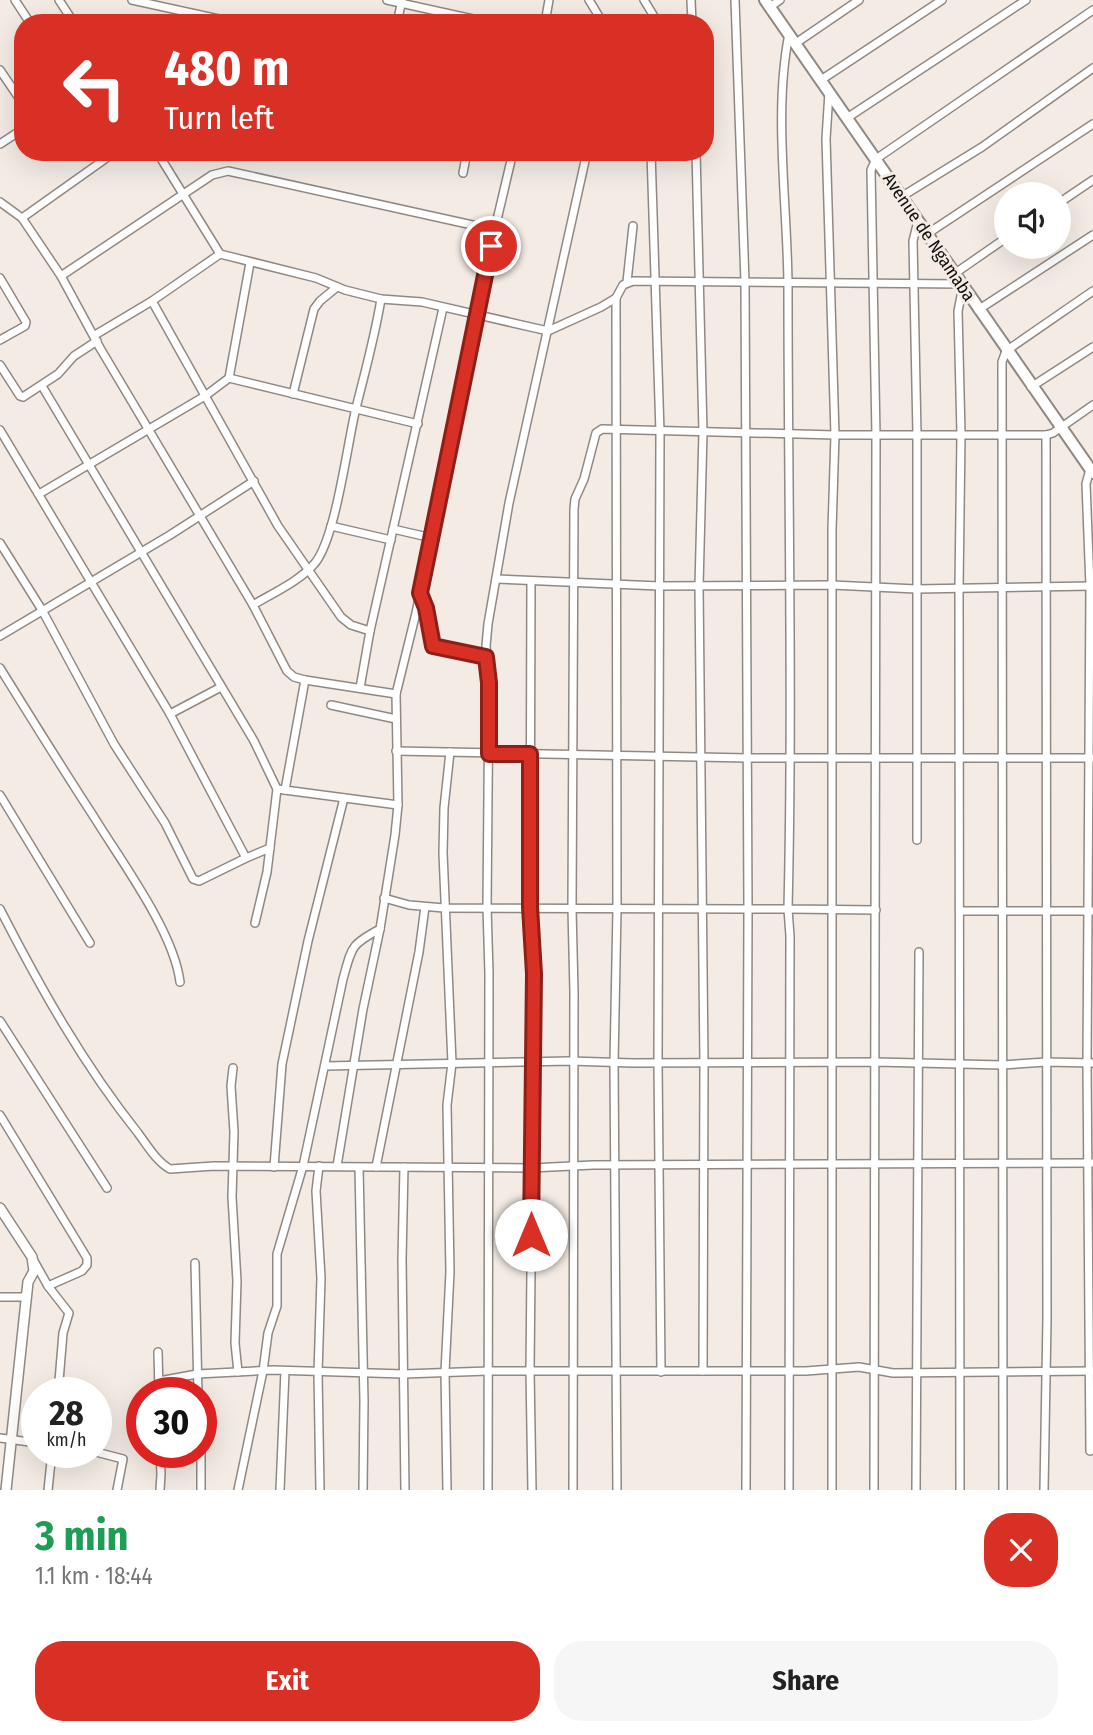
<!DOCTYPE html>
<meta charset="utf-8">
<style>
body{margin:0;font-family:"Fira Sans Condensed",sans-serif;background:#f6f6f6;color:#222;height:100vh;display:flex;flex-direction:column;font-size:26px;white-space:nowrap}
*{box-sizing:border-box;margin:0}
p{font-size:23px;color:#767676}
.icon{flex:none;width:38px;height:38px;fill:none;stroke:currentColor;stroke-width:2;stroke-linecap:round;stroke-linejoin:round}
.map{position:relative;height:1490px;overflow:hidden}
.sheet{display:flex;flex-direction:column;background:#fff;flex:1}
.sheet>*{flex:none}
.hud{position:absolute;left:14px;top:14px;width:700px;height:147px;border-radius:28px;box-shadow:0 7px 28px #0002;background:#d93025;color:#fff;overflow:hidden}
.fabs{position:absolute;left:994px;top:182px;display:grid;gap:14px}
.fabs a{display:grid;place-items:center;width:77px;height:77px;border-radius:50%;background:#fff;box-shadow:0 7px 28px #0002;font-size:35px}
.speed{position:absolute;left:21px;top:1377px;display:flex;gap:14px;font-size:35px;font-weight:700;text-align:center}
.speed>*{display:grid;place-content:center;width:91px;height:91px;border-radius:50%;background:#fff;box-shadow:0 7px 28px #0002;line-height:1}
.speed small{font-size:18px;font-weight:400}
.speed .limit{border:10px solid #d22;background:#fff;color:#111}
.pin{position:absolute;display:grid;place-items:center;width:60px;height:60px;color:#fff;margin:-30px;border:4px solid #fff;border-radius:50%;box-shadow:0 2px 7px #0007}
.me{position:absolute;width:77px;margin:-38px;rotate:0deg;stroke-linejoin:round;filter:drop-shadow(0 0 5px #0008)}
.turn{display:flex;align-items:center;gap:24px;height:147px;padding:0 35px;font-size:32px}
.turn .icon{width:91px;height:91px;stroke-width:2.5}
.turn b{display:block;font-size:49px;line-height:60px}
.round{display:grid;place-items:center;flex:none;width:74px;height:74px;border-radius:28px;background:#f6f6f6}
.summary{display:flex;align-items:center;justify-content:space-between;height:119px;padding:0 35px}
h1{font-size:42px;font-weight:700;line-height:52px;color:#1e9e55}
.primary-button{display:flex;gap:14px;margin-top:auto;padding:14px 35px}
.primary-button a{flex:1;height:80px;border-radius:28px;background:#d93025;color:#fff;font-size:28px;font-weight:700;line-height:80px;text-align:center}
.primary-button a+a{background:#f6f6f6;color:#222}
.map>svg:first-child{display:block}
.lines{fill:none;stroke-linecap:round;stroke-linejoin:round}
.minor-casing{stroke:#908983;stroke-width:10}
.tertiary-casing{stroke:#908983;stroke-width:12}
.secondary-casing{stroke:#908983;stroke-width:14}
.minor{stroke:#fff;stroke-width:7}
.tertiary{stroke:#fff;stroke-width:9}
.secondary{stroke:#fff;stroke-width:10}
.route-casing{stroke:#8d1f18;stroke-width:18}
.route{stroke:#d93025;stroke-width:12}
.labels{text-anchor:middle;stroke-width:6;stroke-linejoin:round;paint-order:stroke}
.street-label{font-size:18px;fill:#12100e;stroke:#f3ebe4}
</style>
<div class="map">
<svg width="1093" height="1490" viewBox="0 0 1093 1490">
<rect width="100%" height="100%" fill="#f3ebe4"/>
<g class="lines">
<g class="minor-casing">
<g id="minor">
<path d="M15 0 30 23"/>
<path d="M59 0 74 23"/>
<path d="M132 0 237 23"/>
<path d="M387 0 491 23"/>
<path d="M589 0 603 23"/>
<path d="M644 0 658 23"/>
<path d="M691 0 692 23"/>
<path d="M735 0 745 282 748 909H788L790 936 789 1490"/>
<path d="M770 7 780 0"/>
<path d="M397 23 402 0"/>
<path d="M545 23 549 0"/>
<path d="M789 34C773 113 788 208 788 289 788 495 793 703 788 909L876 910"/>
<path d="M796 43 859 0"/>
<path d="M0 70 23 104"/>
<path d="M821 80 942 0"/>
<path d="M829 92 826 139 835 435 832 530V1490"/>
<path d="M847 118 1026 0"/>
<path d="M0 144 23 129"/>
<path d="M157 152 220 254 316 278 345 290 381 299 422 302 548 331 601 307 616 298 623 285 633 281 961 284"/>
<path d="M651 152 660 432 658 1063 661 1372"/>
<path d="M696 152 703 432 699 586 704 1063 703 1371"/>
<path d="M463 173 467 152"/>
<path d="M901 197 982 147 1093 68"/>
<path d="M0 202 22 218 61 276 100 348 253 605 287 671 294 677 305 680 396 694"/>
<path d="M1059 203 1093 180"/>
<path d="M22 218 115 152"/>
<path d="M927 234 1093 124"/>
<path d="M954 274 1006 238"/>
<path d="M61 276 212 175 228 171 495 230"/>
<path d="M0 278 26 322 25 326 0 340"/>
<path d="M627 282 633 226"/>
<path d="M616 298 617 909 614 1063 617 1490"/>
<path d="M152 301 278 526 341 617 351 625 370 631"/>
<path d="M978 310 1093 235"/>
<path d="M95 335 152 301 220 254"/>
<path d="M0 365 20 396 23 397 58 374 74 356 97 341"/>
<path d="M229 378 418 424"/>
<path d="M42 386 254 741 277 789 398 805"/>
<path d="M1031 387 1093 347"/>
<path d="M293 394 314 309 320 301 337 287"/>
<path d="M0 430 170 714 246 858 270 848"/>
<path d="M1090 469 1086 484 1090 586 1087 1063 1090 1451"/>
<path d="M39 494 205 396 229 378 250 263"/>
<path d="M331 526 391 540"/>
<path d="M393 529 432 538"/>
<path d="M0 543 42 610 114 744 165 823 193 879 199 881 246 858"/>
<path d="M496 579 659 586 832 585 916 589 1092 586"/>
<path d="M531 582 530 907 534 974 530 1370 532 1490"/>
<path d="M421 594 433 646 486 657"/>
<path d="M253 605C273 593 300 581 315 563 336 537 347 445 356 408 365 372 375 336 381 299"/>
<path d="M0 636 170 535 254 481"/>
<path d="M0 668C31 718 62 768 94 817 121 861 174 932 180 982"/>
<path d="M360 688 370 631 443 308"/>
<path d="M331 705 396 719"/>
<path d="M170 714 221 687"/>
<path d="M396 751 748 758H1092"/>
<path d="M285 790 305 680"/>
<path d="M0 795 90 943"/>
<path d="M917 840V434L913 241 918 221"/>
<path d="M384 898 409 905 444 908 748 909 746 1490"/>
<path d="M0 909C40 987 83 1064 138 1133 147 1145 156 1161 170 1169L214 1166 531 1168 593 1165 1093 1163"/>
<path d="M960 911H1092"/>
<path d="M255 923 267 872 277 789"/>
<path d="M0 1021 107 1188"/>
<path d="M325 1066 570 1061 633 1063 876 1062 1002 1065 1046 1062 1093 1063"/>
<path d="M233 1068 231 1086 234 1132 232 1197 237 1281 235 1343 238 1372"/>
<path d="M0 1115 87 1258V1265L82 1271 48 1286"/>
<path d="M319 1166 316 1191 321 1278 318 1373 320 1490"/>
<path d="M337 1166 363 1009 380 929 395 835 398 805 396 694 416 613 487 262 513 152"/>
<path d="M274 1167 282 1064 308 941 344 798"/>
<path d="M376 1167 419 952 425 907"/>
<path d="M404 1167 402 1259 405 1490"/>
<path d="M359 1168 364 1401 363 1490"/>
<path d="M34 1261 48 1286 69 1313 63 1333 58 1393"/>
<path d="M195 1263 198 1393"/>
<path d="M0 1297H27"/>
<path d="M158 1352 159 1393"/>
<path d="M159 1381 197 1374 273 1370 404 1374 488 1371H806L859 1367 893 1373 1093 1371"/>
<path d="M0 1438 37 1443"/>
<path d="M96 1452 123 1459 117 1490"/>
<path d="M48 1490 52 1452"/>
<path d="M160 1490 161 1474 160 1452"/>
<path d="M201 1490V1449"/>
<path d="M238 1490 263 1371 268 1333 277 1306V1254L303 1166 343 979C352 947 350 945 380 929"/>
<path d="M280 1490 285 1371"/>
<path d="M447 1490 445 1372 450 1272 447 1105 452 1063 443 853 444 808 450 752"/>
<path d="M488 1490 489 973 487 907 489 683 486 646 488 624 509 503 587 152"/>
<path d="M573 1490 574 992 572 909 574 509 575 499 584 479 596 433 602 429 835 435H1046L1053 433 1093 405"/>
<path d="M874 1490 876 435 871 170 876 159 1093 10"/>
<path d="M916 1490 919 952"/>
<path d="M960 1490 959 588 961 434 958 311 963 286"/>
<path d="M1003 1490 1002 362 1006 351 1093 291"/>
<path d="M1044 1490 1047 1319 1046 435"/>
</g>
</g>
<g class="tertiary-casing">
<path id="tertiary" d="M0 1208 32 1257 34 1271 28 1282 6 1490"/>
</g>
<g class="secondary-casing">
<path id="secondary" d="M765 0 1093 473"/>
</g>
<use href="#minor" class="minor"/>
<use href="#tertiary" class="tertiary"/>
<use href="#secondary" class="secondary"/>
</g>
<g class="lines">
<g class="route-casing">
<path id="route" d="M491 246 420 593 426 608 433 646 486 657 489 683V754H530V907L534 974 531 1235"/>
</g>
<use href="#route" class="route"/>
</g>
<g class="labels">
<g class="street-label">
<text transform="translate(929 237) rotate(56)" y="6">Avenue de Ngamaba</text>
</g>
</g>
</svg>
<div class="fabs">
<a><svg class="icon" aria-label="sound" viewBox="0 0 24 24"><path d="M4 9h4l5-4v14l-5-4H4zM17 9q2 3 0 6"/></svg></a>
</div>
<div class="speed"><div>28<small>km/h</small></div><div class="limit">30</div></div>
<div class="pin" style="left:491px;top:246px;background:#d93025"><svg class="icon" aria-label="arrive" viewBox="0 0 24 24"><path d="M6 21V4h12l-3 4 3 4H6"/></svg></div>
<svg class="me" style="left:531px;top:1235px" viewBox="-20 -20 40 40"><circle r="19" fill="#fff"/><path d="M0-13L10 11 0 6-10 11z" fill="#d93025"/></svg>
<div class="hud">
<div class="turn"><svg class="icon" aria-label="left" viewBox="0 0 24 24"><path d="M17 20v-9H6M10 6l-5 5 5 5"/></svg><div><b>480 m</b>Turn left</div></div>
</div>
</div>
<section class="sheet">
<div class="summary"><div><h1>3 min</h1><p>1.1 km · 18:44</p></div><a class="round" style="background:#d93025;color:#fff"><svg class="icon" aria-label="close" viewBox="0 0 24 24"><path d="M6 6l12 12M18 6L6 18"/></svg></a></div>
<div class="primary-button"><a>Exit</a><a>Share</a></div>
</section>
